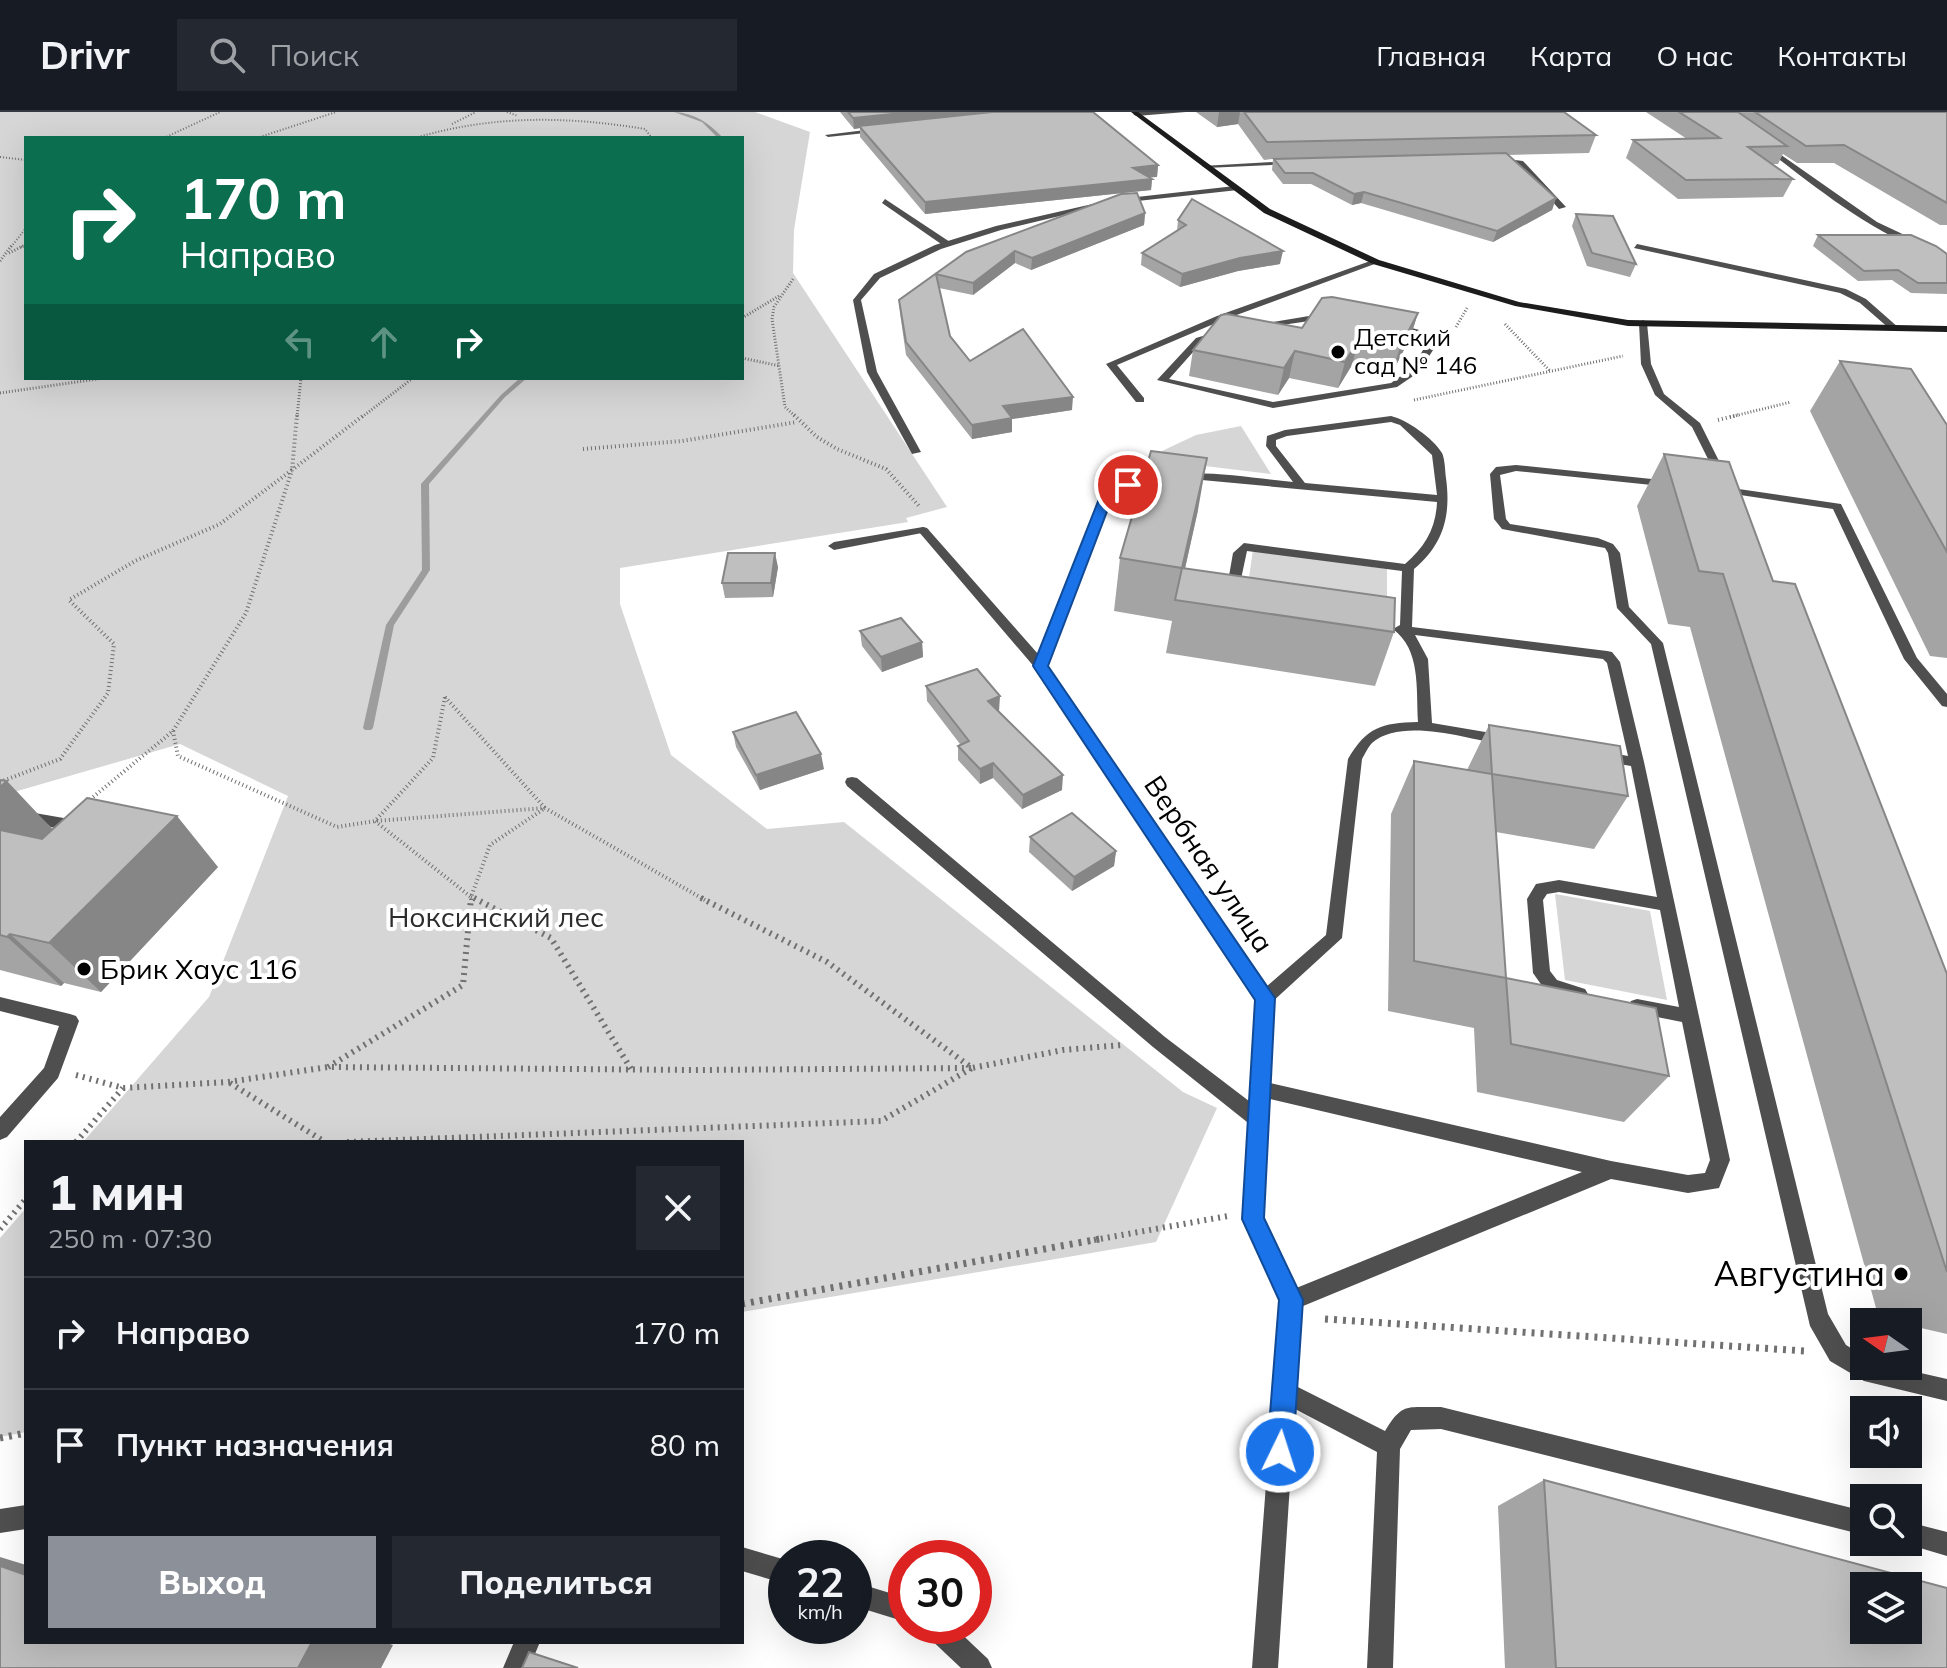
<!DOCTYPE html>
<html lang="ru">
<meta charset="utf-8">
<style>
body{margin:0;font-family:Mulish,sans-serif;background:#242831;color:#f1f3f6;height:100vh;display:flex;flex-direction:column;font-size:30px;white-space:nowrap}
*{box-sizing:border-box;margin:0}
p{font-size:26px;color:#9ea1a6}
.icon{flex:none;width:44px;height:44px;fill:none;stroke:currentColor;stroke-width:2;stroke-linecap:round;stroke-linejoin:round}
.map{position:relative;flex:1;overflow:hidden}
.sheet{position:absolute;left:24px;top:1028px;width:720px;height:504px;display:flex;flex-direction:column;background:#171b24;border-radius:0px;box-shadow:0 8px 32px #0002}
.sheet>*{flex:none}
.hud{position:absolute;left:24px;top:24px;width:720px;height:244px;border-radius:0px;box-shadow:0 8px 32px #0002;background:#0b6e4f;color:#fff;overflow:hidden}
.needle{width:52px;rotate:284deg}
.tools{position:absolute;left:1850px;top:1196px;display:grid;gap:16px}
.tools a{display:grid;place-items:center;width:72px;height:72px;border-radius:0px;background:#171b24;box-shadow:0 8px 32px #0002;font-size:40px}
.speed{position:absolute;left:768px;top:1428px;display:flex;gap:16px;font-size:40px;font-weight:700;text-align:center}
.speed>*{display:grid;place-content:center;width:104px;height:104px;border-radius:50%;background:#171b24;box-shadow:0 8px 32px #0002;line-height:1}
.speed small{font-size:20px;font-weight:400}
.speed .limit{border:12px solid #d22;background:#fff;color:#111}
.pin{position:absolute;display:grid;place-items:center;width:68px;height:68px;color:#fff;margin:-34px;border:4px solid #fff;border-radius:50%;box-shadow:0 2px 8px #0007}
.me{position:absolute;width:88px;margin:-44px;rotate:4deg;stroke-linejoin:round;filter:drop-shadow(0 0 6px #0008)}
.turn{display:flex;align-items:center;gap:28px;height:168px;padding:0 24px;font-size:36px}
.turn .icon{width:104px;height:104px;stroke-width:2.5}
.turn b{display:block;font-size:56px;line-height:68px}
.lanes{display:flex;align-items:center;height:76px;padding:0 24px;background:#0003;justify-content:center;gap:40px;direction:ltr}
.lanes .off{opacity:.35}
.round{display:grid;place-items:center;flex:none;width:84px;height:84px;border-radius:0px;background:#242831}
.overview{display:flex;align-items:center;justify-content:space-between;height:136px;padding:0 24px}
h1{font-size:48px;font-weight:800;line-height:60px}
.button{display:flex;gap:16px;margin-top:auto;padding:16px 24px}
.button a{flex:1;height:92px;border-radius:0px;background:#8c9099;color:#fff;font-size:32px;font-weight:800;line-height:92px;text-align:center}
.button a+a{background:#242831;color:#f1f3f6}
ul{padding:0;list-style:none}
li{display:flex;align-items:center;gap:24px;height:112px;padding:0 24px;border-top:2px solid #363941}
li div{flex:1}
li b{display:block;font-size:30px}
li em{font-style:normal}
header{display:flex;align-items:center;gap:48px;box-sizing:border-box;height:112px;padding:0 40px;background:#171b24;border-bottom:2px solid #363941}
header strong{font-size:38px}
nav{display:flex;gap:44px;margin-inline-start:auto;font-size:28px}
.search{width:560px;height:72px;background:#242831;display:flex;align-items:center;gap:20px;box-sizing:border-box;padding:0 28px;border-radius:0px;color:#9ea1a6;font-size:30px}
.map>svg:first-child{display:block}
.green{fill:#d6d6d6;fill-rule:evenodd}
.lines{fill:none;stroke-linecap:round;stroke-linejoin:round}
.stream{fill:#9d9d9d;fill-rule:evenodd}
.path-far4{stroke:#717171;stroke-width:2;stroke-dasharray:1 2;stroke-linecap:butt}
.path-far3{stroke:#717171;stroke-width:3;stroke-dasharray:1 2;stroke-linecap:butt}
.path-far2{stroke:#717171;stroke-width:4;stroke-dasharray:1 3;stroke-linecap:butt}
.path-far1{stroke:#717171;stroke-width:6;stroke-dasharray:2 5;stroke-linecap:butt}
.path{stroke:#717171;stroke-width:7;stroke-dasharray:3 6;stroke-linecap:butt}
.lane{fill:#4f4f4f;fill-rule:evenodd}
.street{fill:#4f4f4f;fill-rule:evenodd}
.secondary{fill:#1c1c1c;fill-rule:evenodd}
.wall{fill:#a4a4a4}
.shaded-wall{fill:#868686}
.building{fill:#bfbfbf;stroke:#868686;stroke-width:2;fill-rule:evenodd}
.route{fill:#1a73e8;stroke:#114b97;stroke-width:2}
.poi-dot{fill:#000;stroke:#fff;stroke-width:3}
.labels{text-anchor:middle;stroke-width:8;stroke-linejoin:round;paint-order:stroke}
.far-poi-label{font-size:24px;fill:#000;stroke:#fff;text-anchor:start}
.street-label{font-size:28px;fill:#000;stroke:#fff}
.park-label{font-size:28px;fill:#2d2d2d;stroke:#fff}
.poi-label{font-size:28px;fill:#000;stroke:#fff;text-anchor:start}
.near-poi-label{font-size:34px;fill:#000;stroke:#fff;text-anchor:end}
</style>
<header>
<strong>Drivr</strong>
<div class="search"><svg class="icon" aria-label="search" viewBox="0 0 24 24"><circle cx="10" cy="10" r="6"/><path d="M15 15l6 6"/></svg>Поиск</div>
<nav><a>Главная</a><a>Карта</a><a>О нас</a><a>Контакты</a></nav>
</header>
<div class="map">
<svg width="1947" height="1556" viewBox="0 0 1947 1556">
<rect width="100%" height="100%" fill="#fff"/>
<g class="green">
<path d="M0 0H755L810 20 794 118 793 161 947 395 906 406 908 410 620 456V492L671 643 767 717 844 710 1183 980 1217 996 1156 1130 742 1200V1030H83L209 885 288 684 180 632 0 684ZM26 26H742V266H26Z"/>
<path d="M1241 314 1271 362 1205 354 1164 357 1162 339 1196 323Z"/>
<path d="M1253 438 1387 457V507L1246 486Z"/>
<path d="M1555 782 1650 799 1667 888 1565 868Z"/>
<path d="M26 1096V1320L0 1325V1126Z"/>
</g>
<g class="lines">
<g class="stream">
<path d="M674 0C695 1 709 11 723 26H718L702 10Z"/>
<path d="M520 266H527L505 285 429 372 430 458 394 513 373 616 371 618H365L363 616 386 513 422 458 421 372 501 283Z"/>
</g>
<g class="path-far4">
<path d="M507 0 518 4"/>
<path d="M452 12 476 0"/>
<path d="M164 26 220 0"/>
<path d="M257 26 336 0"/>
<path d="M415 26C492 3 566 4 645 17L652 26"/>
<path d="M0 45 26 48"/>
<path d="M11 135 26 116"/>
<path d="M21 135 26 133"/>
</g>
<g class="path-far3">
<path d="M9 141 25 133"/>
<path d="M0 149 12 133"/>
<path d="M793 167 774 195 772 207 785 295 796 305"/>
<path d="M742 206 779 184"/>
<path d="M1505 212 1550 259"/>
<path d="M1456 215 1467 196"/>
<path d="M742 246 780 254"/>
<path d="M0 281 104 266"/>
<path d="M1414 288 1623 244"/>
<path d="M297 305 301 266"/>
<path d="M362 305 413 266"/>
<path d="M1730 305 1791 290"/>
</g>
<g class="path-far2">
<path d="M794 303 817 325 837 337 886 357 919 394"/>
<path d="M1718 308 1738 303"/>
<path d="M583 337 682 329 797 310"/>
<path d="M445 585 545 696 490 733 471 785 375 709 433 646Z"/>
<path d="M173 619 178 644 337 715 375 709 545 696 705 788"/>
<path d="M0 670 60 647 108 581 114 532 69 488 135 449 220 412 292 358 297 303"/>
<path d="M87 690 173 619 246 501 292 358 364 303"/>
<path d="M471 785 478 788"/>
<path d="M471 788V785"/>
</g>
<g class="path-far1">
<path d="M474 786 551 826 631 957"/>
<path d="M701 786 827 850 972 956 1063 938 1122 933"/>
<path d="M328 955 463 873 471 786"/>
<path d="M76 963 123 976 228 970 328 955 695 958 971 956"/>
<path d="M230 971 325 1030"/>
<path d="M76 1030 123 976"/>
<path d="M347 1030 881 1009 972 956"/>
<path d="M0 1117 26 1087"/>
<path d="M1094 1128 1228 1104"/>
</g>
<g class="path">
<path d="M742 1192 1105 1126"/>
<path d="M1325 1207 1805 1239"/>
<path d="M0 1326 26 1321"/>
</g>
<g class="lane">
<path d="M1489 45 1523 49 1566 95 1559 97 1519 52 1491 48Z"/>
<path d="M1292 49 1294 52 1206 56 1202 54Z"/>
<path d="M885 87 950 130V134H944L882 91Z"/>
<path d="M1327 201 1330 202V206L1255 217 1250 214Z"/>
<path d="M1643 208 1647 211 1651 252 1664 282 1700 311 1727 365 1726 367 1717 365 1692 315 1655 283 1641 252 1639 211Z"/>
<path d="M1393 211 1442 224 1419 260 1397 275 1273 296 1157 268 1196 226 1223 218 1228 221 1226 223 1202 230 1169 267 1273 290 1391 271 1412 256 1431 225 1390 216 1388 214Z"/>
<path d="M1391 304C1407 308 1433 326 1442 341 1445 347 1445 359 1446 366 1451 403 1444 432 1414 457L1412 515 1607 539 1612 540 1620 550 1644 650 1730 1048 1719 1076 1688 1081 1611 1067 1291 1199 1284 1195 1280 1188 1284 1181 1582 1060 1261 985 1254 983 1252 977 1254 971 1261 969 1611 1049 1688 1063 1705 1061 1710 1048 1682 910 1637 901 1631 899 1628 894 1631 889 1637 887 1679 895 1660 798 1559 780 1547 782 1543 788 1550 859 1557 868 1585 877 1588 882 1585 887 1579 889 1545 878 1533 861 1527 787 1536 772 1559 768 1657 785 1631 654 1601 649 1594 644 1601 639 1628 644 1607 551 1603 547 1415 523 1428 547 1432 611 1503 623 1510 628 1503 633C1468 627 1402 605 1372 631 1368 635 1365 642 1362 647L1342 826 1271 891 1265 893 1259 891 1256 886 1259 881 1326 823 1348 647C1367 615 1381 611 1418 610 1416 576 1421 538 1393 517L1400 513 1402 459 1247 439 1238 481 1232 485 1226 481 1233 441 1244 431 1405 452C1425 435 1436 416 1437 390L1180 366 1145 372 1111 389 1048 554 1041 558 1034 554 1102 385C1161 348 1227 364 1293 370L1266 334 1267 324 1285 318ZM1391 310 1400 313 1432 343 1437 383 1305 371 1276 334V328L1287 324Z"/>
<path d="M1516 353 1671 369 1676 372 1671 375 1516 359 1500 363 1506 407 1510 412 1598 426 1613 432 1620 441 1629 495 1663 531 1828 1202 1846 1233 1864 1244V1254H1890L1947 1267V1289L1864 1269 1830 1249 1810 1214 1651 532 1617 496 1608 441 1605 436 1502 417 1494 407 1490 362 1496 355Z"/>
<path d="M1718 374 1841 392 1917 546 1947 582V595L1942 594 1904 547 1833 397 1714 379 1712 377Z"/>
<path d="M923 415 929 418 927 420 834 438 828 434 834 430Z"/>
<path d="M852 665 857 666 1165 925 1266 1002 1268 1008 1266 1014 1259 1017 1252 1014 1153 935 847 674 845 670 847 666Z"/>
<path d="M0 695 81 709 89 715 81 721 0 705Z"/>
<path d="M0 885 70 902 76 904 79 909 58 966 7 1025 0 1028V1005L44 956 59 914 0 899Z"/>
<path d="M1284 1268 1385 1319C1403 1289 1408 1296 1441 1295L1864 1399V1423L1441 1317 1411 1318 1400 1337 1393 1556H1367L1377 1340 1276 1287 1273 1279 1276 1271Z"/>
<path d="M26 1393V1417L0 1421V1397Z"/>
<path d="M1908 1410 1947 1420V1444L1900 1430H1908Z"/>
<path d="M742 1435 786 1448V1472L742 1459Z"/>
<path d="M854 1470 906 1486V1510L854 1494Z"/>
<path d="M922 1514H953L988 1547 992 1556H961L926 1523Z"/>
<path d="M514 1530H540L529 1556H503Z"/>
</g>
<g class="street">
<path d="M1138 0H1186L1136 4 1133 2Z"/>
<path d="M882 16 884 19 828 25 825 23Z"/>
<path d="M1763 33H1767L1877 110 1947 143V148C1878 126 1820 79 1763 35Z"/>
<path d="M1235 74 1238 78 1110 92 1001 118 941 137 880 166 861 188 877 260 921 340 912 342 867 260 853 188 874 162 935 133 996 114 1110 88Z"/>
<path d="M1637 132 1846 177 1866 187 1899 216 1891 218 1860 191 1840 181 1634 136Z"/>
<path d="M1373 148 1380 150 1223 208 1117 253 1144 286V290H1136L1106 252 1217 204Z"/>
<path d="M923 415 927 416 1046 551 1274 886 1263 1106 1302 1188 1278 1556H1252L1280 1189 1243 1107 1256 887 1036 557 919 420 917 418Z"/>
</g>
<path class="secondary" d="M1131 0H1138L1270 97 1379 148 1519 190 1628 208 1947 214V220L1628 214 1515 194 1373 152 1264 101Z"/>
</g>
<g class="wall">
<path d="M840 0H1093L1158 53 1157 65H1150L1152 67 1151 78 925 102 860 25V16L854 17Z"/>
<path d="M1196 0H1564L1596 23 1589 41 1508 43 1556 86 1552 98 1493 130 1361 91 1352 93 1311 72H1283L1272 58 1273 47 1264 48 1238 12 1217 15Z"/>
<path d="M1646 0H1947V113H1940L1834 51H1797L1783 42 1778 52H1772L1793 67 1783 85 1678 87 1626 46 1633 28 1687 27Z"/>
<path d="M1145 101 1144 113 1031 158 1015 151 973 183 939 176 950 224 970 249 1072 298 1012 307V320L972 327 906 243 900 201 899 188 966 140Z"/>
<path d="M1576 102 1636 152 1630 165 1587 154 1572 114Z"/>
<path d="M1178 108 1280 152 1238 159 1180 175 1141 153 1142 141 1177 119Z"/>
<path d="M1818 123 1947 142V182L1911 181 1892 168 1858 169 1813 134Z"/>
<path d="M1418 201 1410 226 1392 261 1352 253 1338 276 1289 266 1278 283 1189 264 1193 238 1302 216Z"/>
<path d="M1840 249 1947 313V546L1930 544 1810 299Z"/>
<path d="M1664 342 1773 469 1947 862V1222L1908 1213V1210H1894L1879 1207 1690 515 1668 512 1637 394Z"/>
<path d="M1198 398 1185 456 1394 520 1375 574 1166 541 1172 509 1114 499 1120 446Z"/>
<path d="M778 455 773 485 725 486 722 471Z"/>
<path d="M860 519 922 530 923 545 882 560 862 534Z"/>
<path d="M926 574 999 600 1062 678 1022 697 993 666 980 672 958 648V634L960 632 927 589Z"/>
<path d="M1489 613 1628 684 1594 737 1496 720 1506 866 1669 964 1624 1010 1477 980 1474 916 1388 899 1391 702 1414 649 1467 658Z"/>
<path d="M733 620 824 657 760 678 736 635Z"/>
<path d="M0 668 53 717 218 755 101 880 64 871 61 874 0 858Z"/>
<path d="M1030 725 1116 739 1114 754 1072 779 1029 740Z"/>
<path d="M1544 1368 1947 1556H1505L1498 1394Z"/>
</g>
<g class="shaded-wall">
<path d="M912 0H1015L859 14 860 16 854 17 853 6Z"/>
<path d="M1219 0H1240L1238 12 1217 15Z"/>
<path d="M1158 53 1157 65 1132 67 1133 56Z"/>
<path d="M1152 67 1151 78 925 102V90Z"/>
<path d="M1364 80 1361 91 1352 93 1354 82Z"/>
<path d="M1556 86 1552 98 1493 130 1497 119Z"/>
<path d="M1145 101 1144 113 1031 158 1032 146Z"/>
<path d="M1015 139V151L973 183V171Z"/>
<path d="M1283 139 1280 152 1238 159 1180 175 1182 162 1240 146Z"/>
<path d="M1418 201 1410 226 1392 261 1400 235Z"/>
<path d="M1359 227 1352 253 1338 276 1345 250Z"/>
<path d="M1295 239 1289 266 1278 283 1284 256Z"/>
<path d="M1073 285 1072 298 1012 307V320L972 327V313L1003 294Z"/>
<path d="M1207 346 1198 398 1178 488 1182 456Z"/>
<path d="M775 441 778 455 773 485 771 471Z"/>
<path d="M922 530 923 545 882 560 881 545Z"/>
<path d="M1000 584 999 600 988 589Z"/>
<path d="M821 642 824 657 760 678 756 663Z"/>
<path d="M993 651V666L980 672V657Z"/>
<path d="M1063 663 1062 678 1022 697 1023 683Z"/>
<path d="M7 669 55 720 0 749V675Z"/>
<path d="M177 704 218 755 101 880 49 831Z"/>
<path d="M1116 739 1114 754 1072 779 1074 765Z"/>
<path d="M10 822 64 871 61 874 7 825Z"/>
<path d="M0 1445 26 1453V1463L0 1454Z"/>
<path d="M312 1530H384L393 1533 381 1556H298Z"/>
</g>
<g class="building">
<path d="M848 0H912L853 6Z"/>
<path d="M992 0H1093L1158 53 1133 56 1152 67 925 90 859 14Z"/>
<path d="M1244 0H1564L1596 23 1267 30Z"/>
<path d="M1679 0H1738L1787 34 1748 35 1793 67 1686 68 1633 28 1720 26Z"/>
<path d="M1755 0H1947V91L1844 33 1806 34Z"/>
<path d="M1506 41 1556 86 1497 119 1364 80 1354 82 1313 61H1285L1274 47Z"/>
<path d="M1137 81 1145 101 1032 146 1015 139 973 171 936 162 950 224 970 249 1023 217 1073 285 1003 294 1012 306 972 313 906 230 899 188 966 140 1121 82Z"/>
<path d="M1192 87 1283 139 1240 146 1182 162 1142 141 1186 113 1178 108Z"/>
<path d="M1576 102 1613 104 1636 152 1592 141Z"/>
<path d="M1818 123H1911L1936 134 1947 142V171H1918L1898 158 1864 159Z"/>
<path d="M1332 185 1418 201 1400 235 1359 227 1345 250 1295 239 1284 256 1193 238 1221 203 1227 202 1302 216 1322 186Z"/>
<path d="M1840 249 1911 257 1947 313V440Z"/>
<path d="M1151 339 1207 346 1182 456 1120 446Z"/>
<path d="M1664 342 1729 350 1773 469 1795 472 1947 862V1160L1723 462 1699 459Z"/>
<path d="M728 441H775L771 471H722Z"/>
<path d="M1182 456 1395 486 1394 520 1175 488Z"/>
<path d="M901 506 922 530 881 545 860 519Z"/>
<path d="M977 557 1000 584 988 589 1063 663 1023 683 993 651 980 657 958 634 969 629 926 574Z"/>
<path d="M796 600 821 642 756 663 733 620Z"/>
<path d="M1489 613 1620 634 1628 684 1492 662Z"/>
<path d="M1414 649 1492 662 1506 866 1414 849Z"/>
<path d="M0 668 7 669 0 675Z"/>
<path d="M87 686 177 704 49 831 10 822 7 825 0 823V718L42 727Z"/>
<path d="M1072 701 1116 739 1074 765 1030 725Z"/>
<path d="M1506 866 1656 896 1669 964 1511 932Z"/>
<path d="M1544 1368 1947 1476V1556H1556ZM1864 1474H1908V1518H1864Z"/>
<path d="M0 1454 26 1463V1530H312L298 1556H0Z"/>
<path d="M529 1540 578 1556H522Z"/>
</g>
<path class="route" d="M1128 369 1132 370V375L1111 389 1048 554 1275 886 1264 1106 1303 1188 1293 1340 1289 1350 1280 1353 1271 1350 1267 1340 1279 1188 1242 1107 1255 888 1033 554 1099 387Z"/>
<g class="poi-dot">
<circle cx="1338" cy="240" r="8"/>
<circle cx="84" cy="857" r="8"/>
<circle cx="1901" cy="1162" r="8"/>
</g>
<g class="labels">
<g class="far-poi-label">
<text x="1354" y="234">Детский<tspan x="1354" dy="28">сад № 146</tspan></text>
</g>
<g class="street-label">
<text transform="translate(1209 752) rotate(56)" y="10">Вербная улица</text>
</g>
<g class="park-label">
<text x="496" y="815">Ноксинский лес</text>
</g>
<g class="poi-label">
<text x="100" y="867">Брик Хаус 116</text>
</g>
<g class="near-poi-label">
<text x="1885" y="1174">Августина</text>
</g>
</g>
</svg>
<div class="tools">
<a><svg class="needle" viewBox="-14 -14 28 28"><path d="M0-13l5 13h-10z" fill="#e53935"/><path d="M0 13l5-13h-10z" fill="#9ea1a6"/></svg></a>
<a><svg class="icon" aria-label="sound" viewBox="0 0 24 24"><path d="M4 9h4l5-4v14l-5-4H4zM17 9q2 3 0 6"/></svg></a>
<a><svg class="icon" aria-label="search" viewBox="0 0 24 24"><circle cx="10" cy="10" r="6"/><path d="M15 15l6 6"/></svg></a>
<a><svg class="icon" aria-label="layers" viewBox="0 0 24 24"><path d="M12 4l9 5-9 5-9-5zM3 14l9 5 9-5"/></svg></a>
</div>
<div class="speed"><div>22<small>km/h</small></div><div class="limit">30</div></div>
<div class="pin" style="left:1128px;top:373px;background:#d93025"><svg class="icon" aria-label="arrive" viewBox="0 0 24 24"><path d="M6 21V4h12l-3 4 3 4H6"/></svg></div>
<svg class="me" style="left:1280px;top:1340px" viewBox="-20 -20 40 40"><circle r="17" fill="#1a73e8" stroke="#fff" stroke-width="3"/><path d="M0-11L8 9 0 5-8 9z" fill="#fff"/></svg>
<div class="hud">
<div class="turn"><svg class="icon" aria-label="right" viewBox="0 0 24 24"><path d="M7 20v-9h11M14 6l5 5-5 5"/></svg><div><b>170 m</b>Направо</div></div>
<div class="lanes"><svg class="icon off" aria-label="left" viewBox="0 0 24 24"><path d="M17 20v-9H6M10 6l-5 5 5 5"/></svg><svg class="icon off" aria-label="ahead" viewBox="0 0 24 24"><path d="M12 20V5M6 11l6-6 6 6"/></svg><svg class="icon" aria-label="right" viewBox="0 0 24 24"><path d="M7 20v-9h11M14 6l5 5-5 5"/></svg></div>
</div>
<section class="sheet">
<div class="overview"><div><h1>1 мин</h1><p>250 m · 07:30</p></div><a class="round"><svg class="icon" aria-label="close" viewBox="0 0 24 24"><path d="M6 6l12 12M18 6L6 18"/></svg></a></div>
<ul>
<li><svg class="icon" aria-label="right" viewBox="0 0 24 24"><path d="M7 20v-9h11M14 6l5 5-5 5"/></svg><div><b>Направо</b></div><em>170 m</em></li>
<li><svg class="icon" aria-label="arrive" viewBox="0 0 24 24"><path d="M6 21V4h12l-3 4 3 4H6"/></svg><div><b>Пункт назначения</b></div><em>80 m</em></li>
</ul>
<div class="button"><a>Выход</a><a>Поделиться</a></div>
</section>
</div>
